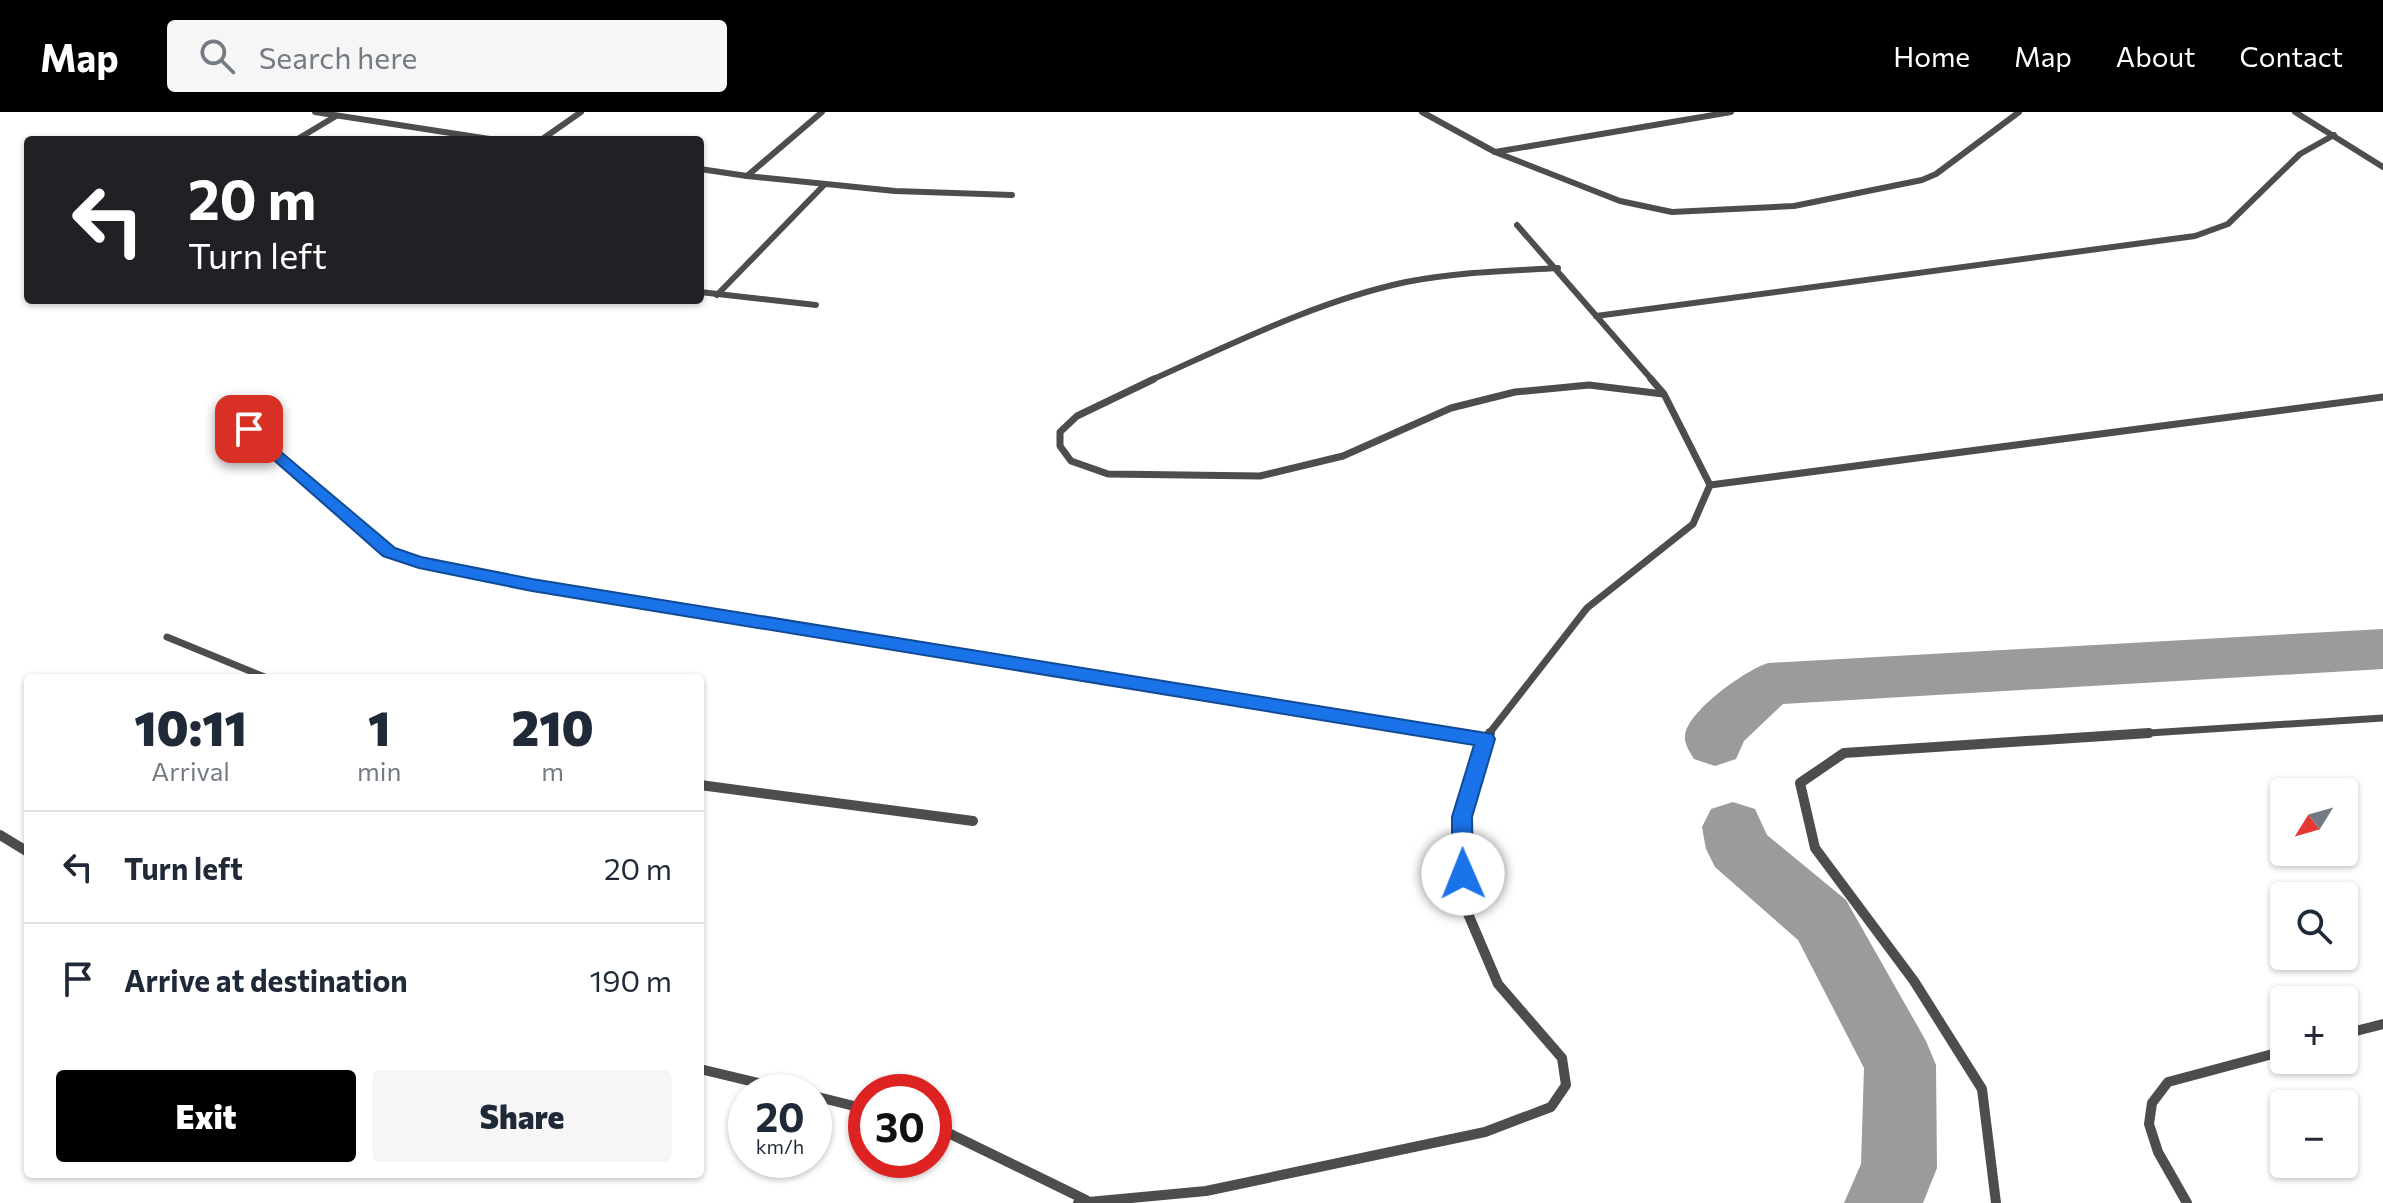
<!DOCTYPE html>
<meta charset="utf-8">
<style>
body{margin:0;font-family:Commissioner,sans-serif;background:#f6f6f7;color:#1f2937;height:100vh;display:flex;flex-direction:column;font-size:30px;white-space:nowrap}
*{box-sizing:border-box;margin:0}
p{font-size:26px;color:#747a83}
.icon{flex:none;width:44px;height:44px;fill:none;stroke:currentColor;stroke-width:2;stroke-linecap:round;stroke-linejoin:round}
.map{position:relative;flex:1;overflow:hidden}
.sheet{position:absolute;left:24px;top:562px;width:680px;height:504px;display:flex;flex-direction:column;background:#fff;border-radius:8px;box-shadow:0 2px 6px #0004}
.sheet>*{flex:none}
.banner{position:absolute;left:24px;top:24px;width:680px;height:168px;border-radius:8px;box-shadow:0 2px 6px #0004;background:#202124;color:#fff;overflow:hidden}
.needle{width:52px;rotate:233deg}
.buttons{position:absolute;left:2270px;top:666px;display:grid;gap:16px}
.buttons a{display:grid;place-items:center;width:88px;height:88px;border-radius:8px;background:#fff;box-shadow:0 2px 6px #0004;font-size:40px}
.speed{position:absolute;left:728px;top:962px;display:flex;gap:16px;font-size:40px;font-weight:700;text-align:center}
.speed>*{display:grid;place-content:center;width:104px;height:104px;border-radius:50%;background:#fff;box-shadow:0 2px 6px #0004;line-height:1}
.speed small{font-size:20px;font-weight:400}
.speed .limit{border:12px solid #d22;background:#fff;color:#111}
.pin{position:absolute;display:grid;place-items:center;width:68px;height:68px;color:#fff;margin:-34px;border-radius:16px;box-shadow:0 4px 12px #0006}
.me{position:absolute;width:88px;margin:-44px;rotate:359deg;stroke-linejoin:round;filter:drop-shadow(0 0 6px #0008)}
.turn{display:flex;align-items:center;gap:28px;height:168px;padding:0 32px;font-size:36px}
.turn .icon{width:104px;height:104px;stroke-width:2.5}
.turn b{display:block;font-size:56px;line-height:68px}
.eta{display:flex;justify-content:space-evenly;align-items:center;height:136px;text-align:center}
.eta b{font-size:48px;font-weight:800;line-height:56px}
.cta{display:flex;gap:16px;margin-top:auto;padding:16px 32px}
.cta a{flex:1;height:92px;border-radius:8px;background:#000;color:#fff;font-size:32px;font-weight:800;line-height:92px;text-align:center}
.cta a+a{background:#f6f6f7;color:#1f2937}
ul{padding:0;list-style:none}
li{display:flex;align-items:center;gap:24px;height:112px;padding:0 32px;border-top:2px solid #e0e1e3}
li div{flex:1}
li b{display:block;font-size:30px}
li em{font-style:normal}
header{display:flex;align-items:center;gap:48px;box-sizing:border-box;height:112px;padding:0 40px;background:#000;color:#fff}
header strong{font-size:38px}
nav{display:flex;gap:44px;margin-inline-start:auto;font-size:28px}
.search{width:560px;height:72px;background:#f6f6f7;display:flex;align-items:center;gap:20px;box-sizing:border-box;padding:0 28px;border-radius:8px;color:#747a83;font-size:30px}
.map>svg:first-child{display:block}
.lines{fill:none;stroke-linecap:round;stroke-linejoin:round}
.canal{fill:#9b9b9b;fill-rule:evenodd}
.minor-far2{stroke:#4d4d4d;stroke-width:6}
.minor-far1{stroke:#4d4d4d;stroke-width:7}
.minor{stroke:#4d4d4d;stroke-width:10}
.route{fill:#1a73e8;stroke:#114b97;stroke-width:2}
</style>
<header>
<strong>Map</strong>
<div class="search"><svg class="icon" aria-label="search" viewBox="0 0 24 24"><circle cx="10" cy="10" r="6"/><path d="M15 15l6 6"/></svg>Search here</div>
<nav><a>Home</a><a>Map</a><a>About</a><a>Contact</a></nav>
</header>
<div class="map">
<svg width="2383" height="1091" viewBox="0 0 2383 1091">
<rect width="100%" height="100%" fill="#fff"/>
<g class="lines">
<g class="canal">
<path d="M2383 517V557L1783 592 1744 629 1736 647 1715 654 1694 647C1690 640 1684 632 1685 624 1687 599 1746 558 1768 551Z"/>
<path d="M1733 690 1755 697 1767 723 1846 788 1926 929 1936 953 1937 1056 1923 1091H1844L1861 1052 1864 956 1798 828 1715 755 1706 737 1702 715 1711 697Z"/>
</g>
<g class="minor-far2">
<path d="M315 0 496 28"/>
<path d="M1422 0 1495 40 1620 89 1672 100 1794 94 1922 68 1936 62 2019 0"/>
<path d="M2295 0 2383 55"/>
<path d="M296 28 336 4"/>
<path d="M541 28 581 0"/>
<path d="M1495 40 1731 0"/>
<path d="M700 57 747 64 822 0"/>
<path d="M747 64 895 79 1012 83"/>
<path d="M1517 113 1653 269"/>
<path d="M700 180 816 193"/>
<path d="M717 183 824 73"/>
<path d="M1596 204 2195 124 2228 112 2300 42 2334 23"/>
<path d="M1149 269C1232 232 1317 189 1406 170 1456 160 1507 159 1558 156"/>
</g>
<g class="minor-far1">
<path d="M1154 267 1077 304 1060 320V334L1071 349 1108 362 1260 364 1343 344 1451 296 1515 280 1589 273 1663 282"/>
<path d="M249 317 389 440 419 451 532 473 1461 623"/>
<path d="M1710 373 2383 285"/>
<path d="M167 525 267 566"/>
<path d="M1488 623 1587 496 1693 412 1710 373 1664 282 1651 267"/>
<path d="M2118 623 2383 606"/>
</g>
<g class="minor">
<path d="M1449 621 1485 627"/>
<path d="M700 673 973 709"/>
<path d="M0 723 28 740"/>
<path d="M2344 922 2383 912"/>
<path d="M700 957 796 980"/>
<path d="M814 984 866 997"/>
<path d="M934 1014 1086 1088"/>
<path d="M1078 1091 1206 1079 1485 1020 1551 995 1566 973 1562 946 1498 872 1463 790 1462 705 1490 621"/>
<path d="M1996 1091 1982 977 1914 869 1815 736 1800 671 1844 641 2149 621"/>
<path d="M2187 1091 2158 1040 2149 1012 2152 991 2168 970 2284 939"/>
</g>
</g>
<path class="route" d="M249 313 395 436 421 445 532 467 1492 622 1495 627 1472 705 1473 762 1463 771 1452 762V705L1474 633 532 479 419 456 383 444 243 321 241 317Z"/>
</svg>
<div class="buttons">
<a><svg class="needle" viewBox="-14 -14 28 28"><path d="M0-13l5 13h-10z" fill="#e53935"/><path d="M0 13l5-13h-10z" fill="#747a83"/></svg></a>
<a><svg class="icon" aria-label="search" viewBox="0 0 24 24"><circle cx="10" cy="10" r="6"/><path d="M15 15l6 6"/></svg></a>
<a>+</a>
<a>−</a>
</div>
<div class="speed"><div>20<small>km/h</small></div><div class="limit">30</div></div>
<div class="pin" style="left:249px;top:317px;background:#d93025"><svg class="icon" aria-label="arrive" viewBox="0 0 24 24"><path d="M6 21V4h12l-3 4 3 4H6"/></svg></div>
<svg class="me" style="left:1463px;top:762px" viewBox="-20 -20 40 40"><circle r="19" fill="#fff"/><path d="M0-13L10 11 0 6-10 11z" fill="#1a73e8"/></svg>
<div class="banner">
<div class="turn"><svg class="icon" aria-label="left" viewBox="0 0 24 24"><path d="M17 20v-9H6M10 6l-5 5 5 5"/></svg><div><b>20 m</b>Turn left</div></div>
</div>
<section class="sheet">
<div class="eta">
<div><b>10:11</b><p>Arrival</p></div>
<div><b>1</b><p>min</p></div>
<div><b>210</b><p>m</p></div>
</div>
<ul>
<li><svg class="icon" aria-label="left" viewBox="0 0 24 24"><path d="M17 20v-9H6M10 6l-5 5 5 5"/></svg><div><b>Turn left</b></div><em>20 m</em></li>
<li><svg class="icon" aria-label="arrive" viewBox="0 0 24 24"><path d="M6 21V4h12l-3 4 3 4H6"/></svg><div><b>Arrive at destination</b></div><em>190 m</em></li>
</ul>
<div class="cta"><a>Exit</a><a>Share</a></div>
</section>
</div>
